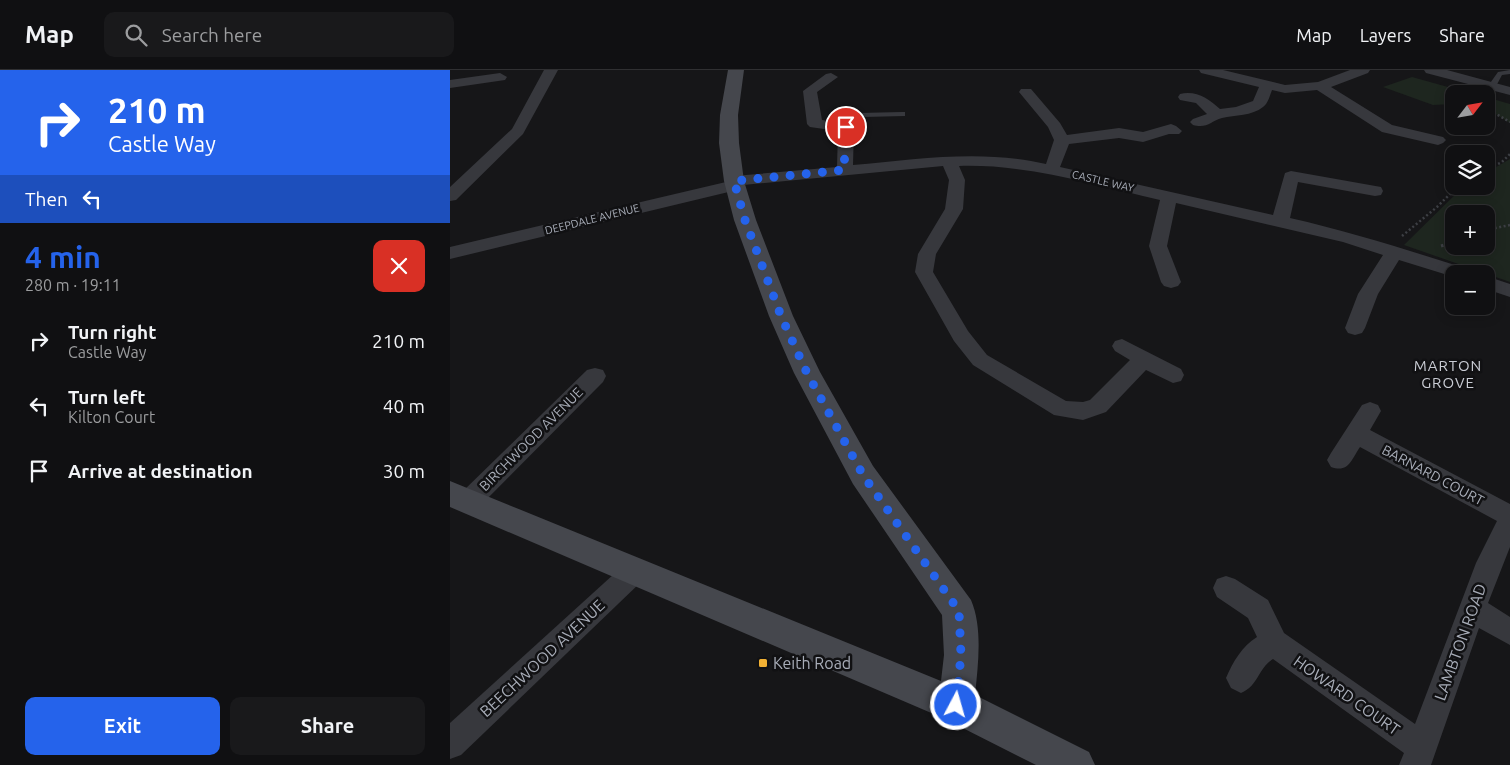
<!DOCTYPE html>
<meta charset="utf-8">
<style>
body{margin:0;font-family:Ubuntu,sans-serif;background:#19191b;color:#f1f3f6;height:100vh;display:flex;flex-direction:column;font-size:19px;white-space:nowrap}
*{box-sizing:border-box;margin:0}
p{font-size:16px;color:#9c9d9f}
.icon{flex:none;width:28px;height:28px;fill:none;stroke:currentColor;stroke-width:2;stroke-linecap:round;stroke-linejoin:round}
.map{position:relative;flex:1;overflow:hidden}
.sheet{display:flex;flex-direction:column;background:#101012;width:450px}
.sheet>*{flex:none}
.hud{background:#2563eb;color:#fff;overflow:hidden}
.needle{width:32px;rotate:59deg}
.buttons{position:absolute;left:995px;top:15px;display:grid;gap:10px}
.buttons a{display:grid;place-items:center;width:50px;height:50px;border-radius:10px;background:#101012;box-shadow:0 2px 12px #0003,0 0 0 1px #303032;font-size:25px}
.pin{position:absolute;display:grid;place-items:center;width:42px;height:42px;color:#fff;margin:-21px;border:2px solid #fff;border-radius:50%;box-shadow:0 1px 5px #0007}
.me{position:absolute;width:55px;margin:-28px;rotate:6deg;stroke-linejoin:round;filter:drop-shadow(0 0 4px #0008)}
.turn{display:flex;align-items:center;gap:18px;height:105px;padding:0 25px;font-size:22px}
.turn .icon{width:65px;height:65px;stroke-width:2.5}
.turn b{display:block;font-size:35px;line-height:42px}
.then{display:flex;align-items:center;height:48px;padding:0 25px;background:#0003;gap:10px;font-size:19px}
.round{display:grid;place-items:center;flex:none;width:52px;height:52px;border-radius:10px;background:#19191b}
.overview{display:flex;align-items:center;justify-content:space-between;height:85px;padding:0 25px}
h1{font-size:30px;font-weight:600;line-height:38px;color:#2563eb}
.cta{display:flex;gap:10px;margin-top:auto;padding:10px 25px}
.cta a{flex:1;height:58px;border-radius:10px;background:#2563eb;color:#fff;font-size:20px;font-weight:600;line-height:58px;text-align:center}
.cta a+a{background:#19191b;color:#f1f3f6}
ul{padding:0;list-style:none}
li{display:flex;align-items:center;gap:15px;height:65px;padding:0 25px}
li div{flex:1}
li b{display:block;font-size:19px}
li em{font-style:normal}
header{display:flex;align-items:center;gap:30px;box-sizing:border-box;height:70px;padding:0 25px;background:#101012;border-bottom:1px solid #303032}
header strong{font-size:24px}
nav{display:flex;gap:28px;margin-inline-start:auto;font-size:18px}
.search{width:350px;height:45px;background:#19191b;display:flex;align-items:center;gap:12px;box-sizing:border-box;padding:0 18px;border-radius:10px;color:#9c9d9f;font-size:19px}
main{display:flex;flex:1;min-height:0}
.map>svg:first-child{display:block}
.green{fill:#1e261f;fill-rule:evenodd}
.lines{fill:none;stroke-linecap:round;stroke-linejoin:round}
.path-far1{stroke:#3d3f44;stroke-width:2.5;stroke-dasharray:2 2.5;stroke-linecap:butt}
.path{stroke:#3d3f44;stroke-width:3;stroke-dasharray:2.5 4;stroke-linecap:butt}
.lane{fill:#37383d;fill-rule:evenodd}
.street{fill:#37383d;fill-rule:evenodd}
.secondary{fill:#45474d;fill-rule:evenodd}
.route{stroke:#2563eb;stroke-width:9;stroke-dasharray:0 16.2}
.poi-dot{fill:#f2b134;stroke:#111113;stroke-width:2}
.labels{text-anchor:middle;stroke-width:5;stroke-linejoin:round;paint-order:stroke}
.far-street-label{font-size:11px;fill:#a8adb8;stroke:#111113}
.street-label{font-size:14px;fill:#a8adb8;stroke:#111113}
.neighbourhood-label{font-size:15px;letter-spacing:1px;fill:#c9ccd4;stroke:#111113}
.near-street-label{font-size:16px;fill:#a8adb8;stroke:#111113}
.near-poi-label{font-size:16px;fill:#a8adb8;stroke:#111113;text-anchor:start}
</style>
<header>
<strong>Map</strong>
<div class="search"><svg class="icon" aria-label="search" viewBox="0 0 24 24"><circle cx="10" cy="10" r="6"/><path d="M15 15l6 6"/></svg>Search here</div>
<nav><a>Map</a><a>Layers</a><a>Share</a></nav>
</header>
<main>
<section class="sheet">
<div class="hud">
<div class="turn"><svg class="icon" aria-label="right" viewBox="0 0 24 24"><path d="M7 20v-9h11M14 6l5 5-5 5"/></svg><div><b>210 m</b>Castle Way</div></div>
<div class="then">Then<svg class="icon" aria-label="left" viewBox="0 0 24 24"><path d="M17 20v-9H6M10 6l-5 5 5 5"/></svg></div>
</div>
<div class="overview"><div><h1>4 min</h1><p>280 m · 19:11</p></div><a class="round" style="background:#d93025;color:#fff"><svg class="icon" aria-label="close" viewBox="0 0 24 24"><path d="M6 6l12 12M18 6L6 18"/></svg></a></div>
<ul>
<li><svg class="icon" aria-label="right" viewBox="0 0 24 24"><path d="M7 20v-9h11M14 6l5 5-5 5"/></svg><div><b>Turn right</b><p>Castle Way</p></div><em>210 m</em></li>
<li><svg class="icon" aria-label="left" viewBox="0 0 24 24"><path d="M17 20v-9H6M10 6l-5 5 5 5"/></svg><div><b>Turn left</b><p>Kilton Court</p></div><em>40 m</em></li>
<li><svg class="icon" aria-label="arrive" viewBox="0 0 24 24"><path d="M6 21V4h12l-3 4 3 4H6"/></svg><div><b>Arrive at destination</b></div><em>30 m</em></li>
</ul>
<div class="cta"><a>Exit</a><a>Share</a></div>
</section>
<div class="map">
<svg width="1060" height="695" viewBox="0 0 1060 695">
<rect width="100%" height="100%" fill="#161618"/>
<g class="green">
<path d="M962 7 1023 24H1004V34L983 35 933 17Z"/>
<path d="M1036 27 1060 34V53L1036 38Z"/>
<path d="M1060 89V212L954 175 1014 116H1036V103ZM1004 144H1036V176H1004Z"/>
</g>
<g class="lines">
<g class="path-far1">
<path d="M1036 38 1060 52"/>
<path d="M1036 100 1052 92 1060 84"/>
<path d="M1036 160 1060 155"/>
<path d="M952 166 987 137 1008 116"/>
<path d="M1002 173 1004 172"/>
</g>
<path class="path" d="M991 176 1004 172"/>
<g class="lane">
<path d="M1060 0V4L1052 5 1045 18H1039L1038 16 1048 2Z"/>
<path d="M452 42H455V46L413 47 399 59 392 57 408 43Z"/>
</g>
<g class="street">
<path d="M94 0H108L73 64 6 130 0 131V117L62 59Z"/>
<path d="M749 0H773L835 15 868 12 900 0H920L918 3 881 17 942 55 993 67 996 70 993 73 988 75 932 62 867 20 835 23 822 20C820 25 818 34 813 37 802 46 785 45 772 48 761 51 757 59 743 55L740 52 743 49 757 44 746 33 730 30 728 27 730 24C746 20 759 29 770 39L786 37 803 31 809 17 751 3Z"/>
<path d="M974 0H997L1060 17V25L976 3Z"/>
<path d="M50 3 57 7 55 10 0 18V10Z"/>
<path d="M381 3 388 7 367 22 372 50 401 54 404 57 403 95C468 89 532 79 596 94L604 70 598 57 569 22 571 19H581L610 53 617 65 669 58 693 62 721 54 726 56 732 61 729 64H719L693 72 669 68 619 74 610 97 823 145 835 103 841 101 931 117 933 121 931 125 925 126 848 112 840 148C902 162 960 181 1021 200L1023 204H1004V207L949 190 928 224 915 258 912 263 905 265 898 263 895 258 908 224 933 185 893 172 726 133 717 176 731 212 728 216 721 218 714 216 711 212 699 176 710 130C643 114 578 94 509 96L515 110 513 139 486 184 483 202 518 261 537 285 616 331 633 332 640 330 680 290 665 281 662 276 665 271 672 269 731 299 734 305 731 311 723 313 696 300 656 342 633 350 604 345 523 295 504 271 465 202 468 184 495 139 499 110 493 96 293 115 291 119 0 189V177L276 112 278 107 284 106 387 97 388 61 360 57 357 54 353 21 376 4Z"/>
<path d="M1036 206 1060 214V227L1036 219Z"/>
<path d="M145 298 153 300 156 306 153 312 27 439 18 442 9 439 6 432 9 425 137 300Z"/>
<path d="M920 332 928 335 931 341 920 360 1060 434V477L1038 533 1060 547V575L1029 558 981 695H949L954 683 823 589C808 598 809 615 791 623L781 618 776 608C783 592 792 576 807 567L798 548 767 527 763 518 767 509 776 506 785 509 818 530 834 563 965 654 1026 493 1047 451 910 377C901 390 899 403 881 397L877 390 881 383 912 335Z"/>
<path d="M184 490 193 494 197 502 193 510 11 685 0 689V653L175 494Z"/>
</g>
<path class="secondary" d="M278 0H294L288 45 289 73 294 111 306 150 343 246 370 302 423 396 521 530C533 558 528 595 525 625L639 682 645 695H586L493 648 0 437V411L491 611 494 585 492 545 403 414 344 303 319 246 284 150 274 111 269 73 270 45Z"/>
</g>
<g class="lines">
<path class="route" d="M396 57 394 100 284 111 295 150 331 246 357 303 413 405 509 541 511 585 506 635"/>
</g>
<rect class="poi-dot" x="308" y="588" width="10" height="10" rx="2.5"/>
<g class="labels">
<g class="far-street-label">
<text transform="translate(653 111) rotate(13)" y="4">CASTLE WAY</text>
<text transform="translate(142 149) rotate(-14)" y="4">DEEPDALE AVENUE</text>
</g>
<g class="street-label">
<text transform="translate(81 369) rotate(-45)" y="5">BIRCHWOOD AVENUE</text>
<text transform="translate(983 405) rotate(28)" y="5">BARNARD COURT</text>
</g>
<g class="neighbourhood-label">
<text x="998" y="301">MARTON<tspan x="998" dy="17">GROVE</tspan></text>
</g>
<g class="near-street-label">
<text transform="translate(1010 572) rotate(-70)" y="6">LAMBTON ROAD</text>
<text transform="translate(92 588) rotate(-43)" y="6">BEECHWOOD AVENUE</text>
<text transform="translate(897 625) rotate(35)" y="6">HOWARD COURT</text>
</g>
<g class="near-poi-label">
<text x="323" y="599">Keith Road</text>
</g>
</g>
</svg>
<div class="buttons">
<a><svg class="needle" viewBox="-14 -14 28 28"><path d="M0-13l5 13h-10z" fill="#e53935"/><path d="M0 13l5-13h-10z" fill="#9c9d9f"/></svg></a>
<a><svg class="icon" aria-label="layers" viewBox="0 0 24 24"><path d="M12 4l9 5-9 5-9-5zM3 14l9 5 9-5"/></svg></a>
<a>+</a>
<a>−</a>
</div>
<div class="pin" style="left:396px;top:57px;background:#d93025"><svg class="icon" aria-label="arrive" viewBox="0 0 24 24"><path d="M6 21V4h12l-3 4 3 4H6"/></svg></div>
<svg class="me" style="left:506px;top:635px" viewBox="-20 -20 40 40"><circle r="17" fill="#2563eb" stroke="#fff" stroke-width="3"/><path d="M0-11L8 9 0 5-8 9z" fill="#fff"/></svg>
</div>
</main>
